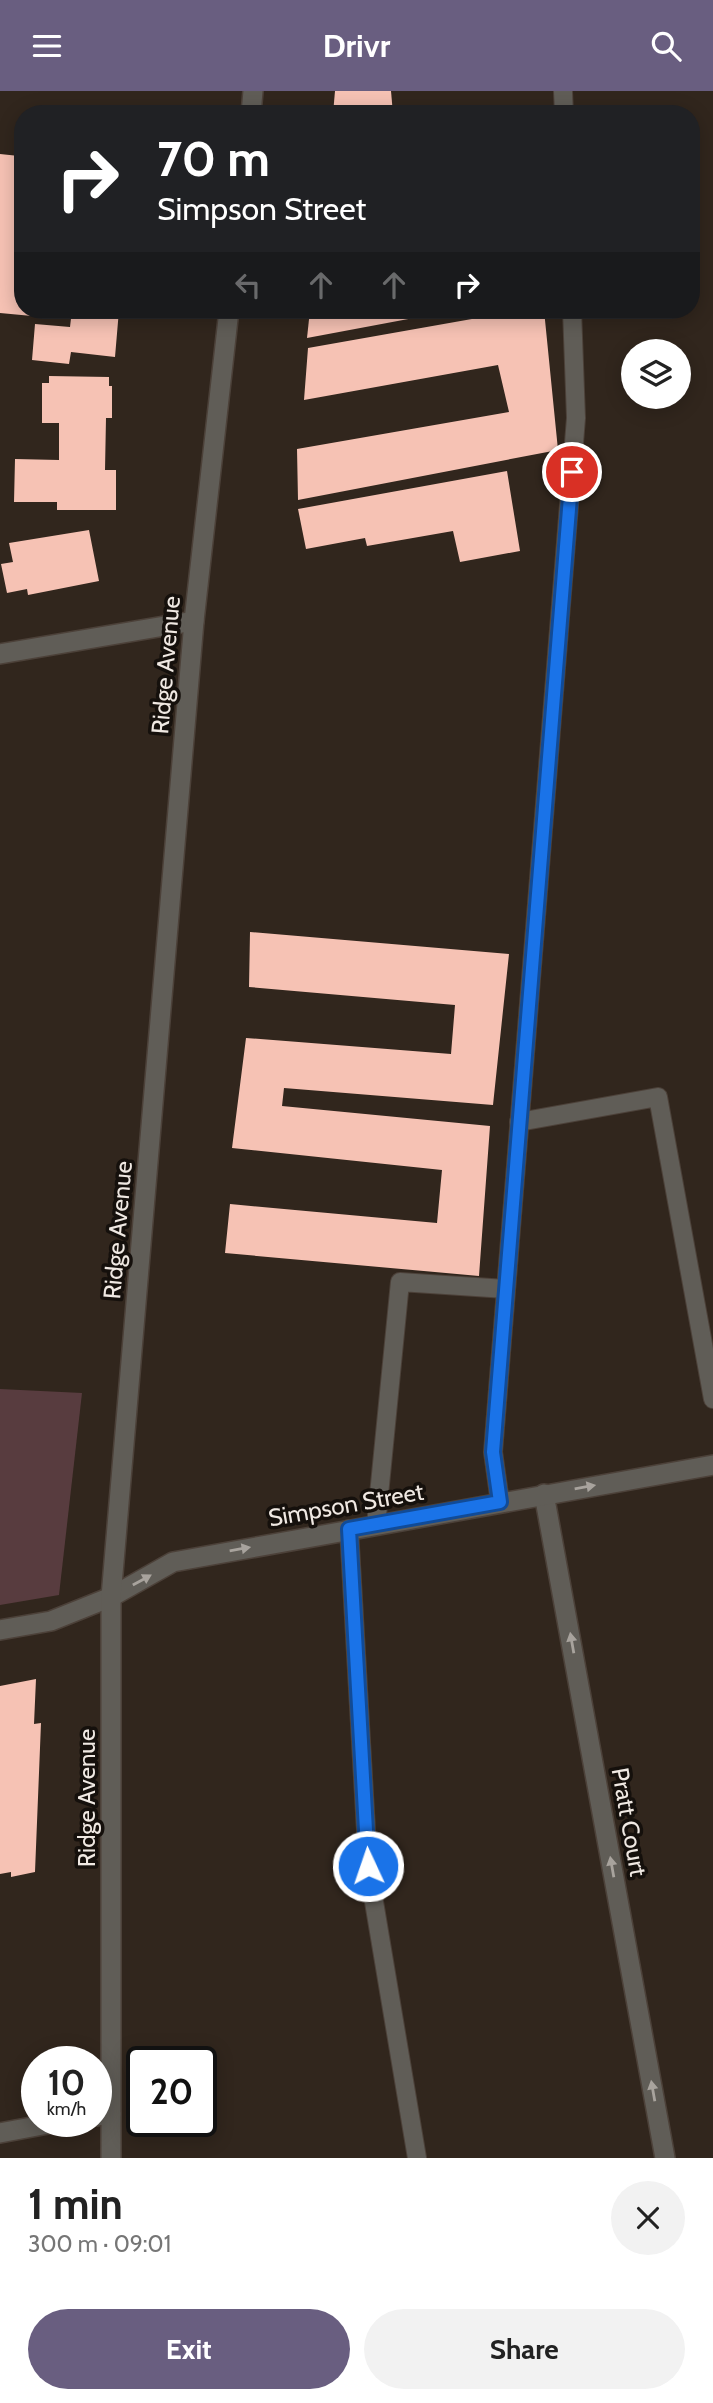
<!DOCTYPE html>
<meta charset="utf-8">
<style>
body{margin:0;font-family:Cabin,sans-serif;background:#f2f2f2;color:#222;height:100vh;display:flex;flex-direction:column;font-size:26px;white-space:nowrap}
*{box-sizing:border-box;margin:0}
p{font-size:23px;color:#767676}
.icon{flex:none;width:38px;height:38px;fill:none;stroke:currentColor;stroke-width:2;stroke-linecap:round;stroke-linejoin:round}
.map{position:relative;height:2067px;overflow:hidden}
.panel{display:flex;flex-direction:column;background:#fff;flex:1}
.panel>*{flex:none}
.banner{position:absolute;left:14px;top:14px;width:686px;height:214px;border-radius:28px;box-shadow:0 4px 18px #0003;background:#202124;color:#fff;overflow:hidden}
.tools{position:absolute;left:621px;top:248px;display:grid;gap:14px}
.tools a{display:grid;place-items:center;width:70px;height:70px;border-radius:50%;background:#fff;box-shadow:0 4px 18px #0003;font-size:35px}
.speed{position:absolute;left:21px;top:1955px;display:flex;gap:14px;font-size:35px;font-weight:700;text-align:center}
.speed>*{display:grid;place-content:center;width:91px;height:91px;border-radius:50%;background:#fff;box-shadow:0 4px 18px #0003;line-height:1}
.speed small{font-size:18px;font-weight:400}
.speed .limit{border:4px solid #111;border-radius:10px;background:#fff;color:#111}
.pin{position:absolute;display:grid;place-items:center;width:60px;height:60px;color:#fff;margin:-30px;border:4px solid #fff;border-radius:50%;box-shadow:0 2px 7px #0007}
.me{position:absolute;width:77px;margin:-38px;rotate:357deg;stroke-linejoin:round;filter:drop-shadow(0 0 5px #0008)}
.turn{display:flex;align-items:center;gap:24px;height:147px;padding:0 28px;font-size:32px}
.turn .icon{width:91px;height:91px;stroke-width:2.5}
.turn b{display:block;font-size:49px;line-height:60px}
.lanes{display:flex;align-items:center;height:66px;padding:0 28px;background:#0003;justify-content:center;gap:35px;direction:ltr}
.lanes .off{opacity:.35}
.round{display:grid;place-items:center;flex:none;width:74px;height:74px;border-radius:37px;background:#f2f2f2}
.summary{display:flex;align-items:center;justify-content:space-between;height:119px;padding:0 28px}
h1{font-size:42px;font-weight:800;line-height:52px}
.action{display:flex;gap:14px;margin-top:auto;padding:14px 28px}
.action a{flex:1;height:80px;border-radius:42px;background:#695e80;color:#fff;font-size:28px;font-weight:800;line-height:80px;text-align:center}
.action a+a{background:#f2f2f2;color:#222}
header{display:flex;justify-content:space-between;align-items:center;height:91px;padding:0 28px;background:#695e80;color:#fff;font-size:32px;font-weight:800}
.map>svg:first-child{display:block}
.green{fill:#583c3f}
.building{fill:#f6c2b4}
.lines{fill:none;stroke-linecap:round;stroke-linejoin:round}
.service-casing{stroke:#4c4139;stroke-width:20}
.minor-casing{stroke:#4c4139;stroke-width:22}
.tertiary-casing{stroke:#4c4139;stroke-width:22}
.service{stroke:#605d57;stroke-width:18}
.minor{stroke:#605d57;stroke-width:19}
.tertiary{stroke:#605d57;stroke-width:19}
.oneway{fill:#a8a39d}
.route-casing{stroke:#114b97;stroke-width:18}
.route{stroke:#1a73e8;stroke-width:12}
.labels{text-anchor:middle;stroke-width:7;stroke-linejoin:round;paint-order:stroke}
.street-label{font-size:24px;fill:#f0e9e3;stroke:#15100c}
</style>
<header><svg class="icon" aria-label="menu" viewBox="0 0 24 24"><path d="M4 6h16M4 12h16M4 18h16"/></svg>Drivr<svg class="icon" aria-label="search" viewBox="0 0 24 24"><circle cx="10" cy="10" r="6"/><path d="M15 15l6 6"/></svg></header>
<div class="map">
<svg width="713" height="2067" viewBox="0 0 713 2067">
<rect width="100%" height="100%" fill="#31261d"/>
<path class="green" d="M0 1298 82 1302 59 1504 0 1514Z"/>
<g class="building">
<path d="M335 0H391L393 23H333Z"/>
<path d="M542 15V23H507V21Z"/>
<path d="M19 59H23V219H32V225L0 222V63L19 65Z"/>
<path d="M72 219H119L115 266 71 261 69 273 32 269 35 233 70 236Z"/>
<path d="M310 219H450L451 220 307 247Z"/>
<path d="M523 219H544L558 359 298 409 297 358 509 321 498 274 304 309 308 257Z"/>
<path d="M49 285 109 286V295H112V327H106L105 379H116V419H57V411H14L15 368 59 369V332H42V292H49Z"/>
<path d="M507 380 520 460 460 471 453 440 367 455 365 447 306 458 298 418Z"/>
<path d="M89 439 99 490 28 504 27 498 7 502 1 473 13 471 9 452Z"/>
<path d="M250 841 509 863 493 1014 284 997 282 1015 490 1035 479 1185 225 1162 230 1113 437 1132 442 1079 232 1057 246 947 451 963 455 914 249 896Z"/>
<path d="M36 1588 34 1633 41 1632 35 1781 11 1786V1781L0 1783V1595Z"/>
</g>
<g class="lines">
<g class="service-casing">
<g id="service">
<path d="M563 0 564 23"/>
<path d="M519 1031 658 1006 713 1308"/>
<path d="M500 1411 493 1361 576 327 572 219"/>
<path d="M376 1434 400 1191 506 1198"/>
<path d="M349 1438 368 1775 417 2067"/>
</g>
</g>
<g class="minor-casing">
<g id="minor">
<path d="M0 563 194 530"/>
<path d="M544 1403 665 2067"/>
<path d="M111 1506 173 1471 713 1374"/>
<path d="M96 2025 111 2023"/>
<path d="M0 2042 64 2030"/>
</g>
</g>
<g class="tertiary-casing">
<g id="tertiary">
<path d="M251 23 253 0"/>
<path d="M0 1539 51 1530 111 1506"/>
<path d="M111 2067V1506L194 530 229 219"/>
</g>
</g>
<use href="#service" class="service"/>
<use href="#minor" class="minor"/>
<use href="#tertiary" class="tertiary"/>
</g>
<defs><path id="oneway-solid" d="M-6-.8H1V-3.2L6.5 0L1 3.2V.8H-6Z" transform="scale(1.75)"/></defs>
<g class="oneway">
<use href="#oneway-solid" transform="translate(585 1396) rotate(-10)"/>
<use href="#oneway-solid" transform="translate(240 1458) rotate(-10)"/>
<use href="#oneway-solid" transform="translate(142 1489) rotate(-29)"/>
<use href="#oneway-solid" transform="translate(572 1552) rotate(-100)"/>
<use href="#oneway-solid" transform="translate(612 1776) rotate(-100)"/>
<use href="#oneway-solid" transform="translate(653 2000) rotate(-100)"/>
</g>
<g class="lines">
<g class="route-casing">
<path id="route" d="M368 1775 349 1438 500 1411 493 1361 572 381"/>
</g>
<use href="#route" class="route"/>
</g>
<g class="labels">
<g class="street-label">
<text transform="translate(166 574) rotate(-85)" y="8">Ridge Avenue</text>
<text transform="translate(118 1139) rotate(-85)" y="8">Ridge Avenue</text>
<text transform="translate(346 1414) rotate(-10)" y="8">Simpson Street</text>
<text transform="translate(87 1707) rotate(-90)" y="8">Ridge Avenue</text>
<text transform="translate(629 1731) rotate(80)" y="8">Pratt Court</text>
</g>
</g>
</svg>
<div class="tools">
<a><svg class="icon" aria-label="layers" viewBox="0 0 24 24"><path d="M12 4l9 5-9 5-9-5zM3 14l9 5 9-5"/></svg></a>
</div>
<div class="speed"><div>10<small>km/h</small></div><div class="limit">20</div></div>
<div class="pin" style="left:572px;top:381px;background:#d93025"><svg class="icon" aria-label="arrive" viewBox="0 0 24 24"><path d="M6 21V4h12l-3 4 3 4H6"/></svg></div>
<svg class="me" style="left:368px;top:1775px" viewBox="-20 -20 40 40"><circle r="17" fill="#1a73e8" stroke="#fff" stroke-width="3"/><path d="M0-11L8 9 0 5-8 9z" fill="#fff"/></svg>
<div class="banner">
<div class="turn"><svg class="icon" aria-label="right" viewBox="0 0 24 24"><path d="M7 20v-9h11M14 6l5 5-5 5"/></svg><div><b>70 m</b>Simpson Street</div></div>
<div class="lanes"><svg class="icon off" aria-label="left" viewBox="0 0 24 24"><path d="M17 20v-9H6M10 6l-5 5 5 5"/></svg><svg class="icon off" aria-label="ahead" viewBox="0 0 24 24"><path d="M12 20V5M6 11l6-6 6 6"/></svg><svg class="icon off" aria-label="ahead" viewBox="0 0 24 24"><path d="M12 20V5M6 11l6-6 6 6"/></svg><svg class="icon" aria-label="right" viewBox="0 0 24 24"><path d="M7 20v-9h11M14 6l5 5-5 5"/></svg></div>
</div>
</div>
<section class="panel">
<div class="summary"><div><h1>1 min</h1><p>300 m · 09:01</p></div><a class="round"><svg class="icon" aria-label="close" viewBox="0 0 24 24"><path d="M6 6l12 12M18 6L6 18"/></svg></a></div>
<div class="action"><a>Exit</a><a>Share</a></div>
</section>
